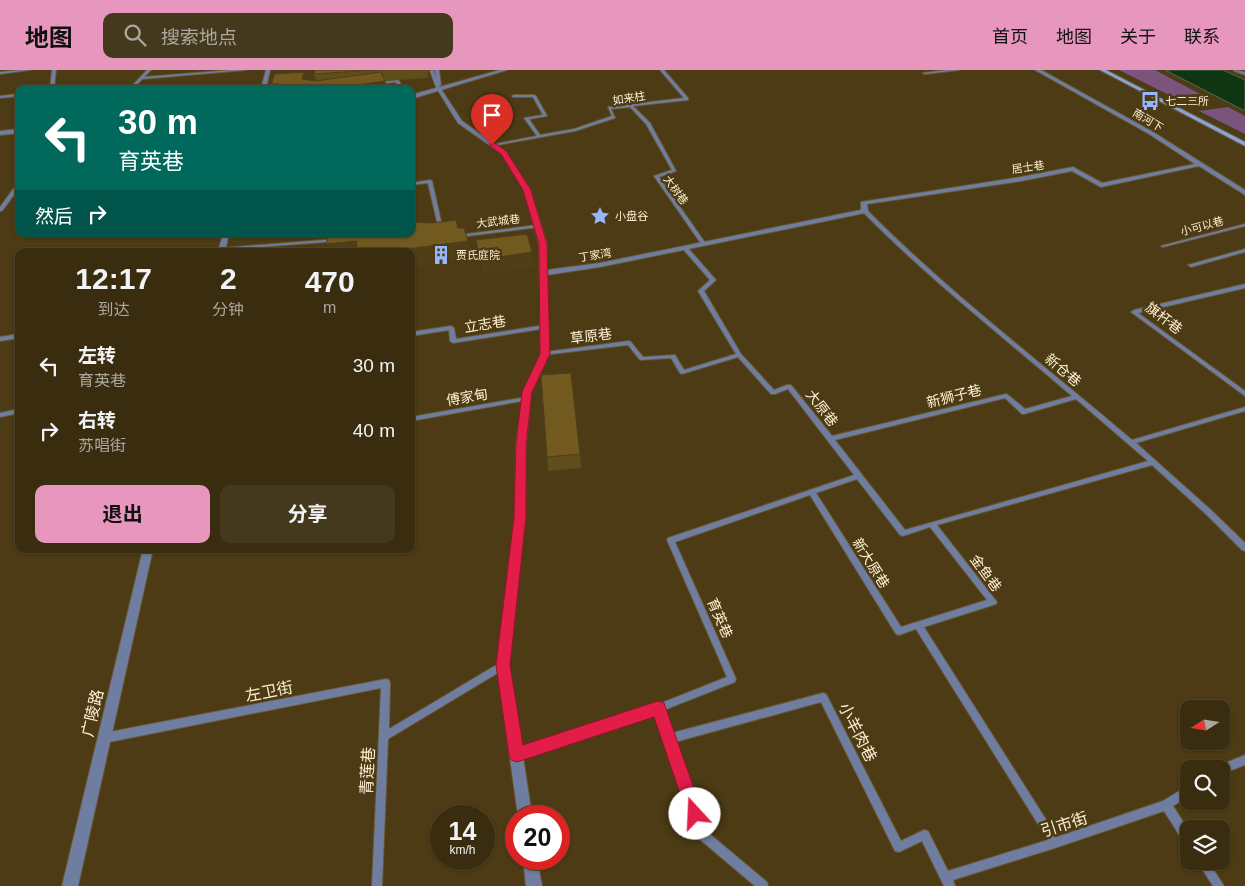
<!DOCTYPE html>
<html lang="zh">
<meta charset="utf-8">
<style>
body{margin:0;font-family:Helvetica,"Noto Sans SC",sans-serif;background:#44381d;color:#f1f3f6;height:100vh;display:flex;flex-direction:column;font-size:19px;white-space:nowrap}
*{box-sizing:border-box;margin:0}
p{font-size:16px;color:#aba79e}
.icon{flex:none;width:28px;height:28px;fill:none;stroke:currentColor;stroke-width:2;stroke-linecap:round;stroke-linejoin:round}
.map{position:relative;flex:1;overflow:hidden}
.sheet{position:absolute;left:15px;top:178px;width:400px;height:305px;display:flex;flex-direction:column;background:#392c0f;border-radius:10px;box-shadow:0 1px 4px #0004,0 0 0 1px #53482f}
.sheet>*{flex:none}
.guide{position:absolute;left:15px;top:15px;width:400px;height:152px;border-radius:10px;box-shadow:0 1px 4px #0004,0 0 0 1px #53482f;background:#00695c;color:#fff;overflow:hidden}
.needle{width:32px;rotate:258deg}
.fabs{position:absolute;left:1180px;top:630px;display:grid;gap:10px}
.fabs a{display:grid;place-items:center;width:50px;height:50px;border-radius:10px;background:#392c0f;box-shadow:0 1px 4px #0004,0 0 0 1px #53482f;font-size:25px}
.speed{position:absolute;left:430px;top:735px;display:flex;gap:10px;font-size:25px;font-weight:700;text-align:center}
.speed>*{display:grid;place-content:center;width:65px;height:65px;border-radius:50%;background:#392c0f;box-shadow:0 1px 4px #0004,0 0 0 1px #53482f;line-height:1}
.speed small{font-size:12px;font-weight:400}
.speed .limit{border:8px solid #d22;background:#fff;color:#111}
.pin{position:absolute;display:grid;place-items:center;width:42px;height:42px;color:#fff;margin:-51px -21px;border-radius:50% 50% 50% 0;rotate:-45deg;box-shadow:0 0 5px #0007}
.pin .icon{rotate:45deg}
.me{position:absolute;width:55px;margin:-28px;rotate:340deg;stroke-linejoin:round;filter:drop-shadow(0 0 4px #0008)}
.turn{display:flex;align-items:center;gap:18px;height:105px;padding:0 20px;font-size:22px}
.turn .icon{width:65px;height:65px;stroke-width:2.5}
.turn b{display:block;font-size:35px;line-height:42px}
.then{display:flex;align-items:center;height:48px;padding:0 20px;background:#0003;gap:10px;font-size:19px}
.eta{display:flex;justify-content:space-evenly;align-items:center;height:85px;text-align:center}
.eta b{font-size:30px;font-weight:700;line-height:35px}
.primary-button{display:flex;gap:10px;margin-top:auto;padding:10px 20px}
.primary-button a{flex:1;height:58px;border-radius:10px;background:#e797bd;color:#111;font-size:20px;font-weight:700;line-height:58px;text-align:center}
.primary-button a+a{background:#44381d;color:#f1f3f6}
ul{padding:0;list-style:none}
li{display:flex;align-items:center;gap:15px;height:65px;padding:0 20px}
li div{flex:1}
li b{display:block;font-size:19px}
li em{font-style:normal}
header{display:flex;align-items:center;gap:30px;box-sizing:border-box;height:70px;padding:0 25px;background:#e797bd;color:#111}
header strong{font-size:24px}
nav{display:flex;gap:28px;margin-inline-start:auto;font-size:18px}
.search{width:350px;height:45px;background:#44381d;display:flex;align-items:center;gap:12px;box-sizing:border-box;padding:0 18px;border-radius:10px;color:#aba79e;font-size:19px}
.map>svg:first-child{display:block}
.green{fill:#7b547d}
.water{fill:#0f3513;stroke:#566d4d}
.lines{fill:none;stroke-linecap:round;stroke-linejoin:round}
.service-casing{stroke:#685833;stroke-width:2}
.pedestrian-casing{stroke:#685833;stroke-width:2}
.minor-casing{stroke:#685833;stroke-width:2}
.tertiary-casing{stroke:#685833;stroke-width:2}
.secondary-casing{stroke:#685833;stroke-width:2}
.service{fill:#6f7ea0;fill-rule:evenodd}
.pedestrian{fill:#6f7ea0;fill-rule:evenodd}
.minor{fill:#6f7ea0;fill-rule:evenodd}
.tertiary{fill:#6f7ea0;fill-rule:evenodd}
.secondary{fill:#89a2d7;fill-rule:evenodd}
.wall{fill:#614d1c}
.shaded-wall{fill:#4f3e16}
.building{fill:#715920;stroke:#4f3e16}
.route{fill:#e11d48;stroke:#92132f}
.labels{text-anchor:middle;stroke-width:5;stroke-linejoin:round;paint-order:stroke}
.far-street-label{font-size:11px;fill:#fdefd3;stroke:#4c3b14}
.far-poi-label{font-size:11px;fill:#fdefd3;stroke:#4c3b14;text-anchor:start}
.street-label{font-size:14px;fill:#fdefd3;stroke:#4c3b14}
.near-street-label{font-size:16px;fill:#fdefd3;stroke:#4c3b14}
</style>
<header>
<strong>地图</strong>
<div class="search"><svg class="icon" aria-label="search" viewBox="0 0 24 24"><circle cx="10" cy="10" r="6"/><path d="M15 15l6 6"/></svg>搜索地点</div>
<nav><a>首页</a><a>地图</a><a>关于</a><a>联系</a></nav>
</header>
<div class="map">
<svg width="1245" height="816" viewBox="0 0 1245 816">
<rect width="100%" height="100%" fill="#4c3b14"/>
<g class="green">
<path d="M1119 0H1155L1200 24 1171 26Z"/>
<path d="M1228 37 1245 46V64L1199 41Z"/>
</g>
<path class="water" d="M1165 0H1223L1245 10V41Z"/>
<g class="lines">
<g class="service-casing">
<g id="service">
<path d="M19 0H30L0 4V2Z"/>
<path d="M52 0H56L54 19H50Z"/>
<path d="M147 0H151L144 7 231 0H246L142 9 134 18 119 19 132 16Z"/>
<path d="M432 0 434 1 436 8 435 0H439L441 15 439 16 440 21 437 20 430 1Z"/>
<path d="M660 0H664L688 28V30L633 36 650 53 676 101 659 107 706 174V175H702L654 106 672 100 646 54 630 37 611 39 615 48 575 61 492 76 490 75 537 66 524 48 543 45 533 27H513L512 26 514 25H534L536 26 547 46 529 49 540 65 574 59 612 46 608 37 684 28Z"/>
<path d="M946 0H959L925 4 923 3Z"/>
<path d="M397 10 399 11 403 19H399L396 12 376 14 374 13Z"/>
<path d="M19 24V26L0 28V26Z"/>
<path d="M430 110 432 111 443 160 441 161 439 160 428 113 411 115V113Z"/>
<path d="M17 114H19V118L2 141H0V137Z"/>
<path d="M863 140H867C948 222 1044 295 1132 370L1245 337V341L1136 373 1212 441 1245 473V481L1242 480 1207 445 1152 395 937 455 997 532 996 534 993 535 924 557 1057 767 1163 731 1189 715V726L1173 736 1189 761V775L1185 774 1164 741 1055 778 953 810 955 816H944L922 771 899 782 895 781 821 632 675 672 705 760 767 812 768 816H755L697 767 666 673 663 669 664 667 656 643 517 690 514 688 512 685 514 682 517 680 659 634 727 607 667 470 668 468 854 405 788 319 775 324H771L738 287 682 304 680 303 671 288 640 290 628 275 543 285 542 284 545 282 629 271 631 272 643 287 675 285 684 300 736 284 698 221 710 210 683 179V177H687L716 210 704 221 741 284 774 320 787 315H791L832 366 1006 324 1008 325 1025 339 1072 326C1002 266 928 208 863 142ZM1005 328 1022 344H1024L1076 329 1148 391 905 460 835 370ZM857 409 900 465 903 466 930 457 987 530 901 557 816 423ZM810 425 896 564 899 565 916 559 1048 770 948 801 928 761 924 760 901 771 826 624 823 623 672 663 664 640 735 612 736 609 675 472Z"/>
<path d="M1245 154V156L1163 177 1161 176Z"/>
<path d="M537 155 539 156V157L459 167 457 166 459 165Z"/>
<path d="M336 169H338V171L222 180 220 179 222 178Z"/>
<path d="M1245 179V182L1191 197 1188 195Z"/>
<path d="M1245 214V218L1138 243 1245 321V326L1131 242 1134 240Z"/>
<path d="M545 255 547 256V258L453 273 450 271 449 260 411 266V262L451 256 454 258 456 269Z"/>
<path d="M19 264V268L0 271V267Z"/>
<path d="M526 327 529 329 528 330 411 351V347Z"/>
<path d="M19 339V343L0 347V343Z"/>
<path d="M503 591 506 592 507 595 506 598 388 669 382 816H372L381 618 104 673 101 671 99 668 101 665 104 663 386 609 389 610 390 613 389 659Z"/>
<path d="M1245 685V695L1221 704V699H1216L1218 696Z"/>
<path d="M1197 791H1208L1224 816H1213Z"/>
</g>
</g>
<g class="pedestrian-casing">
<path id="pedestrian" d="M19 59V63L0 65V61Z"/>
</g>
<g class="minor-casing">
<g id="minor">
<path d="M1035 0H1041L1153 62 1245 120V125L1199 96 1101 117 1072 101 1021 111 867 134 868 141 865 143 600 197 547 205 549 284 531 322 526 375 525 447 509 595 532 746H518L497 595 515 447 516 375 523 322 541 284 539 174 524 120 502 84 458 53 437 19H441L462 51 506 82 530 120 547 174V200L600 193 861 140V132L1021 107 1073 97 1102 113 1195 94 1149 64Z"/>
<path d="M1234 0 1245 2V5L1234 1Z"/>
<path d="M523 789H537L542 816H526Z"/>
</g>
</g>
<g class="tertiary-casing">
<g id="tertiary">
<path d="M266 0H270L266 19H261Z"/>
<path d="M500 0H507L411 29V25Z"/>
<path d="M223 164H229L225 181H218Z"/>
<path d="M143 479H153L78 816H62Z"/>
</g>
</g>
<g class="secondary-casing">
<path id="secondary" d="M1100 0H1106L1245 72V76Z"/>
</g>
<use href="#service" class="service"/>
<use href="#pedestrian" class="pedestrian"/>
<use href="#minor" class="minor"/>
<use href="#tertiary" class="tertiary"/>
<use href="#secondary" class="secondary"/>
</g>
<g class="wall">
<path d="M315 0H428V8L385 11 387 19H273L271 14 307 10 316 11 314 4Z"/>
<path d="M476 170 534 196 483 204Z"/>
<path d="M580 384 581 398 548 401 547 387Z"/>
</g>
<g class="shaded-wall">
<path d="M304 2 308 13 302 9Z"/>
<path d="M385 11 387 19H332Z"/>
<path d="M271 14H279L281 19H273Z"/>
<path d="M357 171 360 181H329L326 174Z"/>
<path d="M468 171 471 189 411 197V181H392Z"/>
<path d="M532 182 534 196 483 204 480 190Z"/>
</g>
<g class="building">
<path d="M315 0H374L314 4Z"/>
<path d="M304 2 302 9 316 11 381 2 385 11 332 19 281 18 279 14H271L275 4Z"/>
<path d="M456 150 458 158H464L468 171 392 181H356L357 171 326 174 329 164H411V152L431 153Z"/>
<path d="M527 164 532 182 480 190 476 170Z"/>
<path d="M571 303 580 384 547 387 541 305Z"/>
</g>
<path class="route" d="M490 73H495L506 81 531 120 547 174 550 284 532 322 526 375V447L510 595 523 675 658 631 664 633 703 744 700 750 695 752 689 750 687 744 654 647 517 692 511 690 509 685 496 595 514 447 516 375 522 322 540 284 539 174 523 120 501 84 490 76Z"/>
<defs>
<g id="bus-bare" transform="scale(1.5)"><path d="M-5-6H5V4H4V6H2V4H-2V6H-4V4H-5ZM-3.5-4V0h7V-4ZM-3.5 1.2v1.5H-2V1.2ZM2 1.2v1.5H3.5V1.2Z" fill="#96b6fd" stroke="#4c3b14" stroke-width="2.5" paint-order="stroke"/></g>
<g id="sight-bare" transform="scale(1.5)"><path d="M0-6L1.8-2.2L6-1.7L2.9 1.2L3.7 5.4L0 3.3L-3.7 5.4L-2.9 1.2L-6-1.7L-1.8-2.2Z" fill="#96b6fd" stroke="#4c3b14" stroke-width="2.5" paint-order="stroke"/></g>
<g id="building-bare" transform="scale(1.5)"><path d="M-4-6H4V6H1V3H-1V6H-4ZM-2.5-4.3h1.7v1.8h-1.7ZM.8-4.3h1.7v1.8H.8ZM-2.5-1h1.7V.8h-1.7ZM.8-1h1.7V.8H.8Z" fill="#96b6fd" stroke="#4c3b14" stroke-width="2.5" paint-order="stroke"/></g>
</defs>
<g fill-rule="evenodd">
<use href="#bus-bare" x="1150" y="31"/>
<use href="#sight-bare" x="600" y="146"/>
<use href="#building-bare" x="441" y="185"/>
</g>
<g class="labels">
<g class="far-street-label">
<text transform="translate(629 28) rotate(-9)" y="4">如来柱</text>
<text transform="translate(1148 50) rotate(31)" y="4">南河下</text>
<text transform="translate(1028 97) rotate(-8)" y="4">居士巷</text>
<text transform="translate(676 120) rotate(54)" y="4">大树巷</text>
<text transform="translate(498 151) rotate(-7)" y="4">大武城巷</text>
<text transform="translate(1202 156) rotate(-15)" y="4">小可以巷</text>
<text transform="translate(595 185) rotate(-9)" y="4">丁家湾</text>
</g>
<g class="far-poi-label">
<text x="1165" y="35">七二三所</text>
<text x="615" y="150">小盘谷</text>
<text x="456" y="189">贾氏庭院</text>
</g>
<g class="street-label">
<text transform="translate(1164 248) rotate(37)" y="5">旗杆巷</text>
<text transform="translate(485 254) rotate(-9)" y="5">立志巷</text>
<text transform="translate(591 266) rotate(-7)" y="5">草原巷</text>
<text transform="translate(1063 300) rotate(40)" y="5">新仓巷</text>
<text transform="translate(954 326) rotate(-14)" y="5">新狮子巷</text>
<text transform="translate(467 327) rotate(-10)" y="5">傅家甸</text>
<text transform="translate(822 338) rotate(52)" y="5">大原巷</text>
<text transform="translate(871 493) rotate(58)" y="5">新大原巷</text>
<text transform="translate(986 503) rotate(54)" y="5">金鱼巷</text>
<text transform="translate(720 548) rotate(66)" y="5">育英巷</text>
</g>
<g class="near-street-label">
<text transform="translate(269 621) rotate(-11)" y="6">左卫街</text>
<text transform="translate(92 643) rotate(-77)" y="6">广陵路</text>
<text transform="translate(858 662) rotate(63)" y="6">小羊肉巷</text>
<text transform="translate(367 701) rotate(-87)" y="6">青莲巷</text>
<text transform="translate(1064 754) rotate(-18)" y="6">引市街</text>
</g>
</g>
</svg>
<div class="fabs">
<a><svg class="needle" viewBox="-14 -14 28 28"><path d="M0-13l5 13h-10z" fill="#e53935"/><path d="M0 13l5-13h-10z" fill="#aba79e"/></svg></a>
<a><svg class="icon" aria-label="search" viewBox="0 0 24 24"><circle cx="10" cy="10" r="6"/><path d="M15 15l6 6"/></svg></a>
<a><svg class="icon" aria-label="layers" viewBox="0 0 24 24"><path d="M12 4l9 5-9 5-9-5zM3 14l9 5 9-5"/></svg></a>
</div>
<div class="speed"><div>14<small>km/h</small></div><div class="limit">20</div></div>
<div class="pin" style="left:492px;top:75px;background:#d93025"><svg class="icon" aria-label="arrive" viewBox="0 0 24 24"><path d="M6 21V4h12l-3 4 3 4H6"/></svg></div>
<svg class="me" style="left:695px;top:744px" viewBox="-20 -20 40 40"><circle r="19" fill="#fff"/><path d="M0-13L10 11 0 6-10 11z" fill="#e11d48"/></svg>
<div class="guide">
<div class="turn"><svg class="icon" aria-label="left" viewBox="0 0 24 24"><path d="M17 20v-9H6M10 6l-5 5 5 5"/></svg><div><b>30 m</b>育英巷</div></div>
<div class="then">然后<svg class="icon" aria-label="right" viewBox="0 0 24 24"><path d="M7 20v-9h11M14 6l5 5-5 5"/></svg></div>
</div>
<section class="sheet">
<div class="eta">
<div><b>12:17</b><p>到达</p></div>
<div><b>2</b><p>分钟</p></div>
<div><b>470</b><p>m</p></div>
</div>
<ul>
<li><svg class="icon" aria-label="left" viewBox="0 0 24 24"><path d="M17 20v-9H6M10 6l-5 5 5 5"/></svg><div><b>左转</b><p>育英巷</p></div><em>30 m</em></li>
<li><svg class="icon" aria-label="right" viewBox="0 0 24 24"><path d="M7 20v-9h11M14 6l5 5-5 5"/></svg><div><b>右转</b><p>苏唱街</p></div><em>40 m</em></li>
</ul>
<div class="primary-button"><a>退出</a><a>分享</a></div>
</section>
</div>
